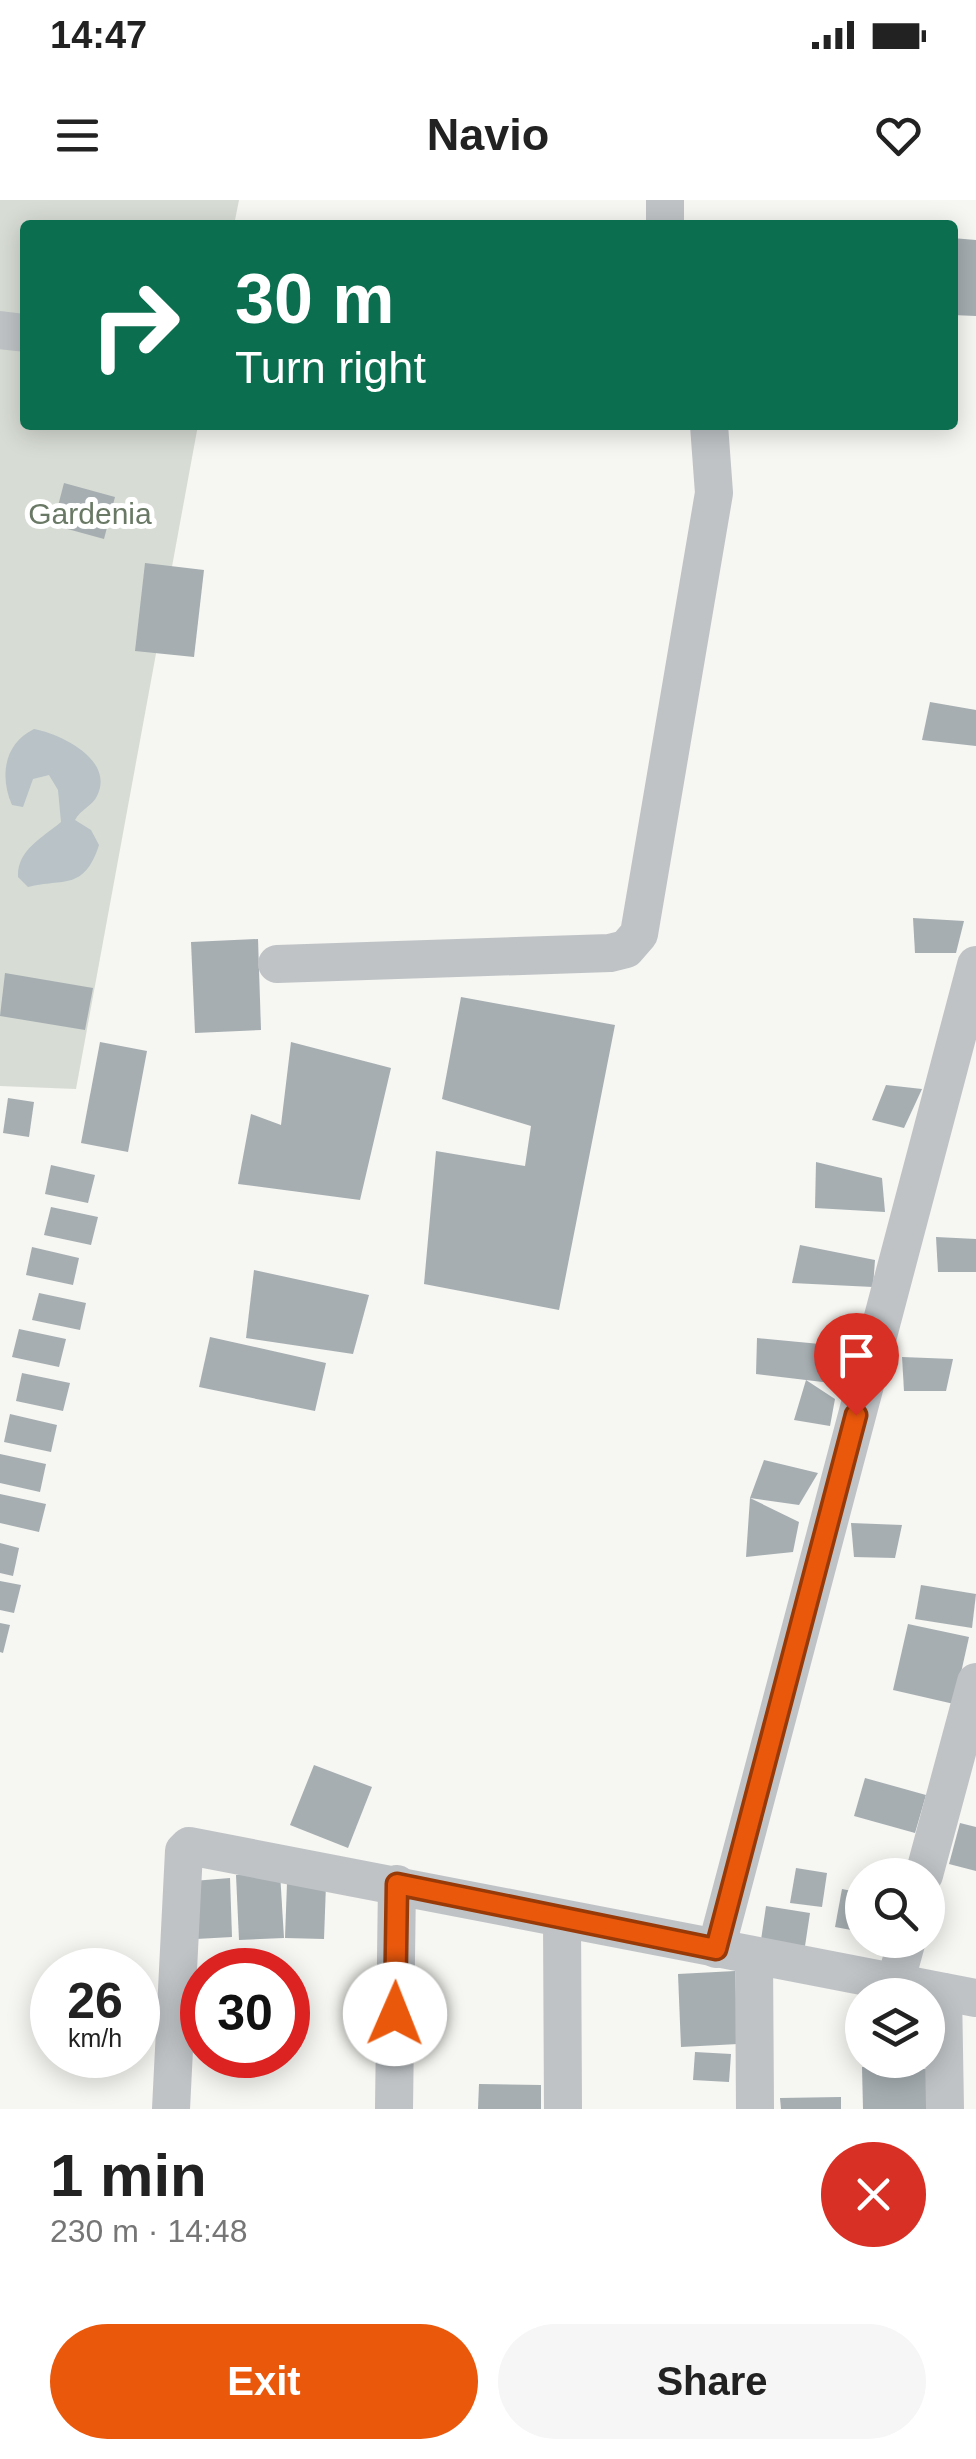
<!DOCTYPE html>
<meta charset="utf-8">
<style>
body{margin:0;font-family:Arial,sans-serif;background:#f6f6f6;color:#222;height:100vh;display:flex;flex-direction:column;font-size:38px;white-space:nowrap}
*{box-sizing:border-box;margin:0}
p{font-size:32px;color:#767676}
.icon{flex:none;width:55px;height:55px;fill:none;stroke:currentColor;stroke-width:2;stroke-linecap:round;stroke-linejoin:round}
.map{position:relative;height:1909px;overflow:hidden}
.details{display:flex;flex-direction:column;background:#fff;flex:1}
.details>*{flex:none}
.banner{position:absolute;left:20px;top:20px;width:938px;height:210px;border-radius:10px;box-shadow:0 5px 25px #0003;background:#0b6e4f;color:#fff;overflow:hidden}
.tools{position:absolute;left:845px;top:1658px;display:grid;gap:20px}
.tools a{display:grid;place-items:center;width:100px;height:100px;border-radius:50%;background:#fff;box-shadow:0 5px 25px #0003;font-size:50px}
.speed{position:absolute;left:30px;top:1748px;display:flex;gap:20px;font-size:50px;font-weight:700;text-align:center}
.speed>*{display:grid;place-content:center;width:130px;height:130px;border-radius:50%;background:#fff;box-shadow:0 5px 25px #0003;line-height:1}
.speed small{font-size:25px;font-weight:400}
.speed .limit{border:15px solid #d22;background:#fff;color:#111}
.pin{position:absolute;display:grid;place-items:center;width:85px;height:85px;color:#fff;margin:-102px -42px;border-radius:50% 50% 50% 0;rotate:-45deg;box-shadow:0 0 10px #0007}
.pin .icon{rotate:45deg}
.me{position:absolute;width:110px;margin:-55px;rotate:1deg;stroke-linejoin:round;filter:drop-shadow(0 0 8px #0008)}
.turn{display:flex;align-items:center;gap:35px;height:210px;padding:0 50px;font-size:45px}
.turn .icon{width:130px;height:130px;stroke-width:2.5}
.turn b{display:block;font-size:70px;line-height:85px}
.round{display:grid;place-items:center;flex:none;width:105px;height:105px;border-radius:52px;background:#f6f6f6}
.overview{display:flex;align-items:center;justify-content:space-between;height:170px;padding:0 50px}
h1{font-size:60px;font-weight:700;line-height:75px}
.cta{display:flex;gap:20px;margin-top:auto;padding:20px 50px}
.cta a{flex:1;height:115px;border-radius:60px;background:#ea580c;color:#fff;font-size:40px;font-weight:700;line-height:115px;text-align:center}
.cta a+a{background:#f6f6f6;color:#222}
.status{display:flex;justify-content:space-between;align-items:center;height:70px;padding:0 50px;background:#fff;direction:ltr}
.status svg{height:28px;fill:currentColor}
header{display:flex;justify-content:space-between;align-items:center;height:130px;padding:0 50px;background:#fff;font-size:45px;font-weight:700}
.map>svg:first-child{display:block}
.green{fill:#d7dcd4}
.water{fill:#b8c2c7}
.building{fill:#a6aeb2}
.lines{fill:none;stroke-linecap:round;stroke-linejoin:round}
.minor{stroke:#bfc3c6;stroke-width:38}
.route-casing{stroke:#983908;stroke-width:25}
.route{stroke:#ea580c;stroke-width:18}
.labels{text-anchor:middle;stroke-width:10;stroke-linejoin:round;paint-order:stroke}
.park-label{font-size:30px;fill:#697965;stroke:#fff}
</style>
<div class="status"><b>14:47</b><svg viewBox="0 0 49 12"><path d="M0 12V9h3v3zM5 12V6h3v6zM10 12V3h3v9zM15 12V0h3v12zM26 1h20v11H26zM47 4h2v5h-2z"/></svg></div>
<header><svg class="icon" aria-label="menu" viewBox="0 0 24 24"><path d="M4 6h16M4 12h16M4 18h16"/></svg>Navio<svg class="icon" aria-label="heart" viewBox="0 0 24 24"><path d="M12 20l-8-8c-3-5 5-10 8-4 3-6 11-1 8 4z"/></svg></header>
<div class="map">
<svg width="976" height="1909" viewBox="0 0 976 1909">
<rect width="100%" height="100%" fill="#f6f6f2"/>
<path class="green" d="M0 0H239L234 25H25V225H198L76 889 0 886Z"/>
<path class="water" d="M34 529C61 534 115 560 97 596 93 605 80 610 75 620L91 630 99 645C84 691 64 678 28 687L18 677C17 650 42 638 61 622L58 590 49 575 33 579 23 607 12 605C0 578 3 544 34 529Z"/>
<g class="building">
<path d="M952 38 976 40V116L952 115Z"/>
<path d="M64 283 115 297 104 339 53 325Z"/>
<path d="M145 363 204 370 194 457 135 451Z"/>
<path d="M930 502 976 510V546L922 540Z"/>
<path d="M913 718 964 721 956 753H915Z"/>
<path d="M258 739 261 830 195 833 191 742Z"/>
<path d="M5 773 93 788 85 830 0 816Z"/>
<path d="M461 797 615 825 559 1110 424 1084 436 951 525 966 531 926 442 899Z"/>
<path d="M100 842 147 851 128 952 81 943Z"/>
<path d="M291 842 391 868 360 1000 238 984 251 914 281 925Z"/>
<path d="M886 885 922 889 904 928 872 920Z"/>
<path d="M8 898 34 902 29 937 3 933Z"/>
<path d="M816 962 882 978 885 1012 815 1008Z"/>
<path d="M51 965 95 975 88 1003 45 994Z"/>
<path d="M51 1007 98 1017 91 1045 44 1035Z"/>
<path d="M936 1037 976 1039V1072H938Z"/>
<path d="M800 1045 875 1060 873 1087 792 1083Z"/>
<path d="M32 1047 79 1058 73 1085 26 1075Z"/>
<path d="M254 1070 369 1095 353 1154 246 1138Z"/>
<path d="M39 1093 86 1103 80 1130 32 1120Z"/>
<path d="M19 1129 66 1139 59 1167 12 1157Z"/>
<path d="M210 1137 326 1163 315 1211 199 1187Z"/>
<path d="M757 1138 841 1146 831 1183 806 1180 835 1199 830 1226 794 1220 806 1180 756 1174Z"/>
<path d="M902 1157 953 1159 946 1191H904Z"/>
<path d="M22 1173 70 1183 63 1211 16 1201Z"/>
<path d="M10 1214 57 1225 51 1252 4 1242Z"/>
<path d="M0 1254 46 1264 40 1292 0 1283Z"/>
<path d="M764 1260 818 1273 799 1305 750 1298 799 1322 793 1352 746 1357 750 1298Z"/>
<path d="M0 1294 46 1304 39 1332 0 1323Z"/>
<path d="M851 1323 902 1325 895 1358 854 1357Z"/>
<path d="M0 1343 19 1348 13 1376 0 1373Z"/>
<path d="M0 1381 21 1385 14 1413 0 1410Z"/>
<path d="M921 1385 976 1394 972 1428 915 1419Z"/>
<path d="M0 1423 10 1425 3 1453 0 1452Z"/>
<path d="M908 1424 969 1437 954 1504 893 1490Z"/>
<path d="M314 1565 372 1587 348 1648 290 1625Z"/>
<path d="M865 1578 926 1595 915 1633 854 1616Z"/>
<path d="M960 1623 976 1627V1671L949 1664Z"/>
<path d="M796 1668 827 1673 822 1707 790 1703Z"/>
<path d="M280 1673 284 1738 239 1740 236 1675Z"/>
<path d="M230 1678 232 1737 196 1739 193 1681Z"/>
<path d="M287 1683 326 1684 324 1739 285 1738Z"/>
<path d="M842 1689 862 1693V1732L835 1727Z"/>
<path d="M766 1706 810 1713 805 1746 761 1740Z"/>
<path d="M735 1771 738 1844 681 1847 678 1774Z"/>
<path d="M854 1811H862V1854H856Z"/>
<path d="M695 1852 731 1854 729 1882 693 1880Z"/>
<path d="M862 1867 927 1869V1909H863Z"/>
<path d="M479 1884 541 1885V1909H478Z"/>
<path d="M841 1897V1909H781L780 1898Z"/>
</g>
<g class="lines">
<g class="minor">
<path d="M665 0V25"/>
<path d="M0 130 25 133"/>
<path d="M277 764 610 753 626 749 639 734 714 293 709 225"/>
<path d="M924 1675 976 1482"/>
<path d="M562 1719 563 1909"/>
<path d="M716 1749 976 765"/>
<path d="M754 1756 755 1909"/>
<path d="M896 1780 907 1740"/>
<path d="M943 1792 945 1909"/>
<path d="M171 1909 184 1651 189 1646 976 1798"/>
<path d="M394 1909 397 1684"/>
</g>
</g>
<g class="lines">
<g class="route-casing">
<path id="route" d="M395 1814 397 1684 716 1749 856 1215"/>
</g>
<use href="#route" class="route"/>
</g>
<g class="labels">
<g class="park-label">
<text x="90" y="324">Gardenia</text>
</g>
</g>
</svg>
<div class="tools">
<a><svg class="icon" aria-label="search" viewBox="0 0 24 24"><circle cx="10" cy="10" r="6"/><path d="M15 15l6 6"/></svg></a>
<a><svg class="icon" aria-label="layers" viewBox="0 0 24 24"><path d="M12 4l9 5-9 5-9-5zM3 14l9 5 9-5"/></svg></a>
</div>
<div class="speed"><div>26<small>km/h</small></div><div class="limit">30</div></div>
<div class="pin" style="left:856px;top:1215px;background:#d93025"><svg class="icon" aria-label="arrive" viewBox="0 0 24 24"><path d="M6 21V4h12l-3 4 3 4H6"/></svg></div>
<svg class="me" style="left:395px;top:1814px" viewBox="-20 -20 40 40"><circle r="19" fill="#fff"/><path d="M0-13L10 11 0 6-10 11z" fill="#ea580c"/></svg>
<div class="banner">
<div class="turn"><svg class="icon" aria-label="right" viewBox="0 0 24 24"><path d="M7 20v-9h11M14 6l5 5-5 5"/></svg><div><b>30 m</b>Turn right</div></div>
</div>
</div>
<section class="details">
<div class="overview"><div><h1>1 min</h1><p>230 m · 14:48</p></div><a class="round" style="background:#d93025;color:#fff"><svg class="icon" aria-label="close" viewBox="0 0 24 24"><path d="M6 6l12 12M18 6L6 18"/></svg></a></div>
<div class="cta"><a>Exit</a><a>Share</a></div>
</section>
